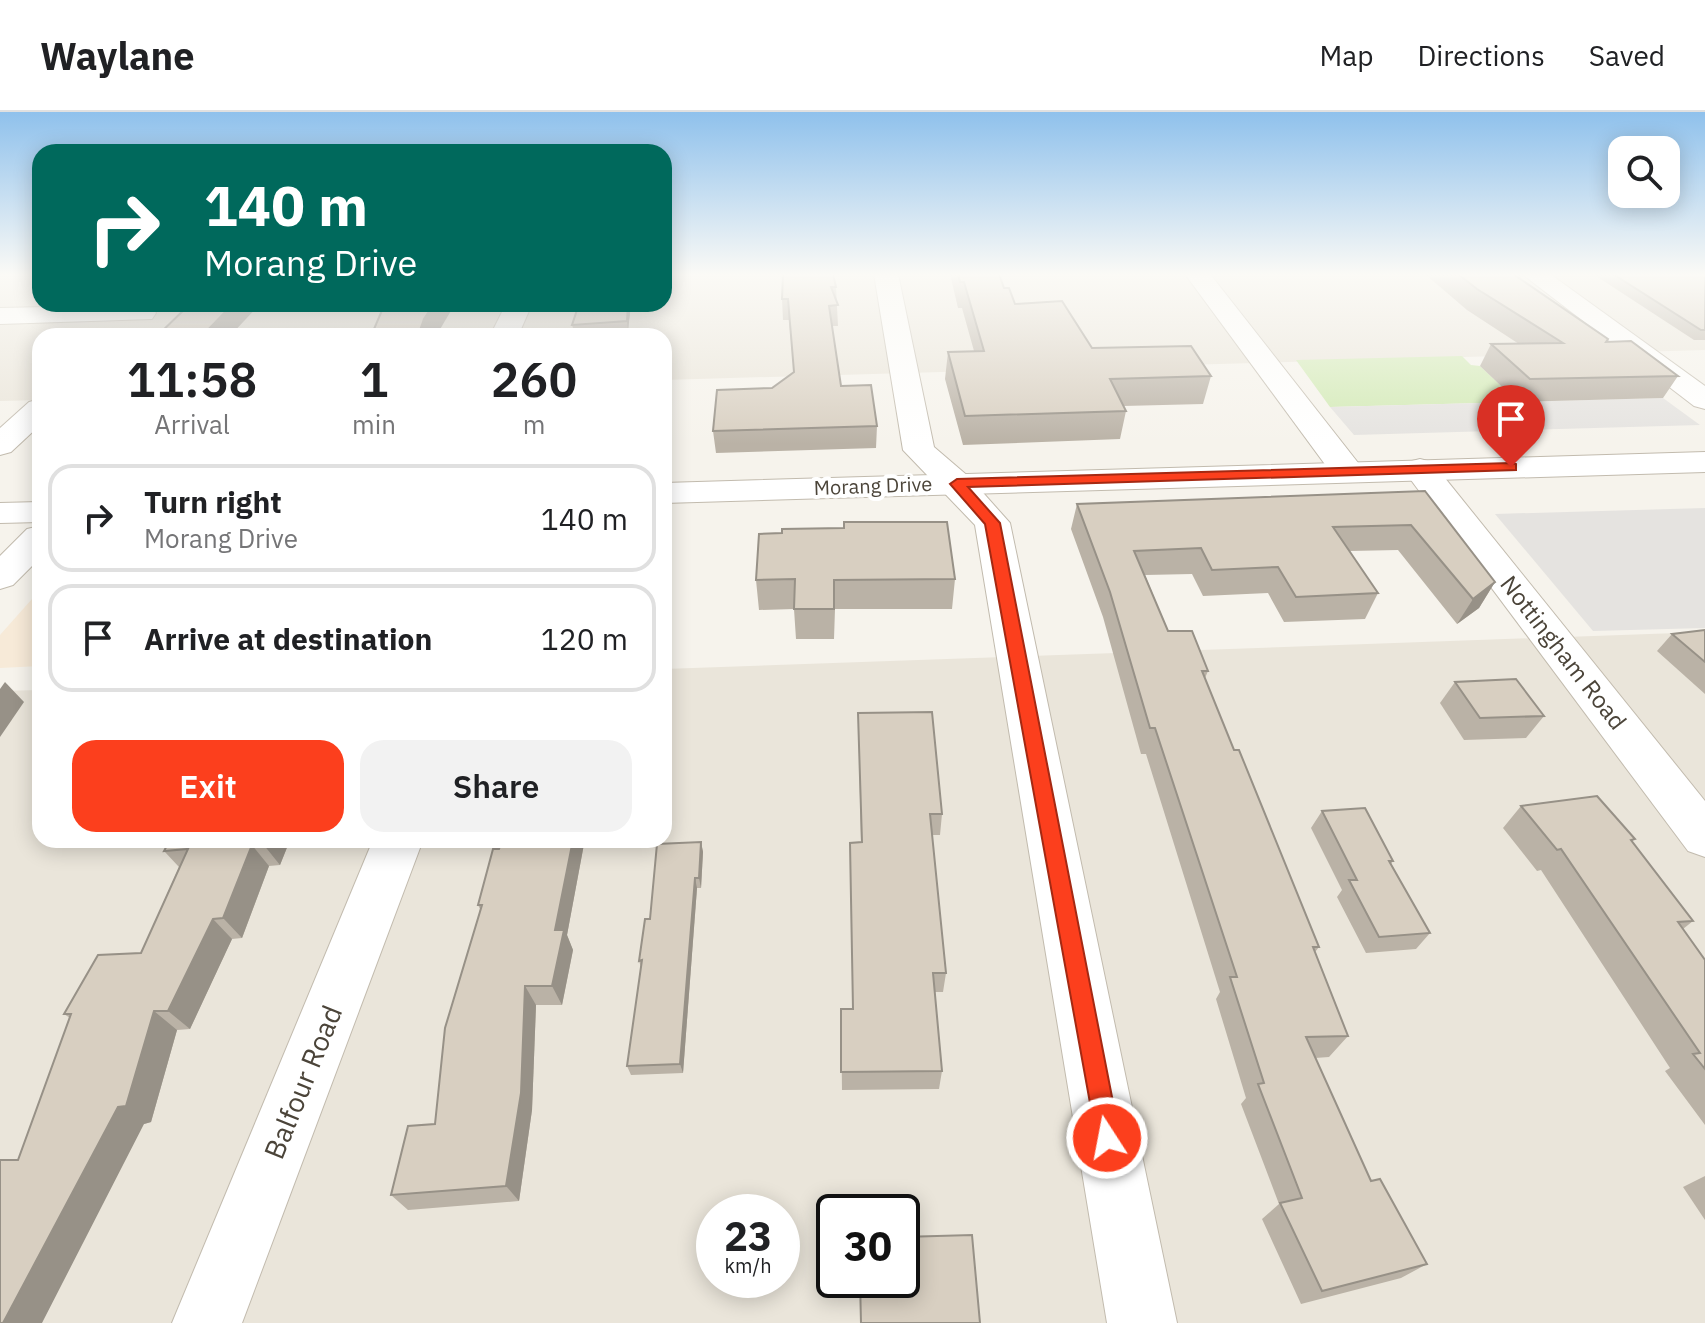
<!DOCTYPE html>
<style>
body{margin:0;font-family:"IBM Plex Sans",sans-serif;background:#f2f2f2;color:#202124;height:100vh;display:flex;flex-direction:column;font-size:30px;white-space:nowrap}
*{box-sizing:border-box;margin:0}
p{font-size:26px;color:#757577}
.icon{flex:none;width:44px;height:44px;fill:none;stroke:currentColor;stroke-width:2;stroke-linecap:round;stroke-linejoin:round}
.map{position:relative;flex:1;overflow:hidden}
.sheet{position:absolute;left:32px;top:216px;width:640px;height:520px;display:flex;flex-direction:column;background:#fff;border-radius:24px;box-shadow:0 4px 20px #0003}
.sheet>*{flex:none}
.banner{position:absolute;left:32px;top:32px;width:640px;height:168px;border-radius:24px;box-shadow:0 4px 20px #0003;background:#00695c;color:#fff;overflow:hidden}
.controls{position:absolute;left:1608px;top:24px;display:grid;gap:16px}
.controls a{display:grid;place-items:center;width:72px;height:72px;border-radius:16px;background:#fff;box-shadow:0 4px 20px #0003;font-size:40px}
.speed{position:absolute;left:696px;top:1082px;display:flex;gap:16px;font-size:40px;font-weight:700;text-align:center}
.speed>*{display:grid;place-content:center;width:104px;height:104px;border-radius:50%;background:#fff;box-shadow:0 4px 20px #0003;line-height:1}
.speed small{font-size:20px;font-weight:400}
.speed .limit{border:4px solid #111;border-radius:12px;background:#fff;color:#111}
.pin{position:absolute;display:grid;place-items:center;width:68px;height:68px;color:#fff;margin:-82px -34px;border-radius:50% 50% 50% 0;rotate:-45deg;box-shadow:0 0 8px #0007}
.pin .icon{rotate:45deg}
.me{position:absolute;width:88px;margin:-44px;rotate:349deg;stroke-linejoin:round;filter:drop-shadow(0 0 6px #0008)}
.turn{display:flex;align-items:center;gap:28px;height:168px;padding:0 40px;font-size:36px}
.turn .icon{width:104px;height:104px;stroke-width:2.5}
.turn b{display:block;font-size:56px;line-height:68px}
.eta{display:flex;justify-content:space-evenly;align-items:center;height:136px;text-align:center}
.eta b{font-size:48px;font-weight:600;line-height:56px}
.cta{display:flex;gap:16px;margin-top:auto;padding:16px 40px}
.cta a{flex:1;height:92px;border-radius:24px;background:#fc3f1d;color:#fff;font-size:32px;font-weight:600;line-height:92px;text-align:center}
.cta a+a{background:#f2f2f2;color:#202124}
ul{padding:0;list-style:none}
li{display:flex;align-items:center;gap:24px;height:108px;margin:0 16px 12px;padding:0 24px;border:4px solid #e0e0e0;border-radius:24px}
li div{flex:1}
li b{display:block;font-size:30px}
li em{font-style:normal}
header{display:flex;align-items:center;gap:48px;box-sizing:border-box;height:112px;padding:0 40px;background:#fff;border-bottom:2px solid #e0e0e0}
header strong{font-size:38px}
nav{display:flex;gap:44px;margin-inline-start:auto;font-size:28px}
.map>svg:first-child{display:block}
.residential{fill:#eae5da;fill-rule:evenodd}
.commercial{fill:#f7ead8}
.green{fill:#d2eab5}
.parking{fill:#e5e3e0}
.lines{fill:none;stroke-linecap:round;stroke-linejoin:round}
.minor-casing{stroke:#c2bbae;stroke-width:2}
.tertiary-casing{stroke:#c2bbae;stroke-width:2}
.minor{fill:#fff;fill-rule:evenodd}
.tertiary{fill:#fff;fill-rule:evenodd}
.wall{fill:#bab2a6}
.shaded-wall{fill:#979187}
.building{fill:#d8cfc1;stroke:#979187;stroke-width:2}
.route{fill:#fc3f1d;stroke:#a42913;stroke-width:2}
.labels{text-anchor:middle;stroke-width:8;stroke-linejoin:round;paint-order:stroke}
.far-street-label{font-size:20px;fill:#4b4439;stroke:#fff}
.street-label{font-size:24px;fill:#4b4439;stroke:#fff}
.near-street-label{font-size:28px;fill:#4b4439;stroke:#fff}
</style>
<header>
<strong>Waylane</strong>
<nav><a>Map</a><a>Directions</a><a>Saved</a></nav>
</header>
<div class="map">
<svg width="1705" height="1211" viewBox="0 0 1705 1211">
<rect width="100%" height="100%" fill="#f6f3ec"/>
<g class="residential">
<path d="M0 162H40V192H664V162H1705V238L664 268V224H40V288L0 289Z"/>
<path d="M1705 520V1211H0V579L40 578V728H664V557ZM714 1100H782V1168H714ZM834 1100H902V1168H834Z"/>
</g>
<path class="commercial" d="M40 478V554L0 556V523Z"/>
<path class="green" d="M1462 244 1471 253 1480 254 1518 290 1330 295 1296 248Z"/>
<g class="parking">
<path d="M1663 286 1700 313 1354 323 1330 295Z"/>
<path d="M1705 396V516L1593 519 1495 402Z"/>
</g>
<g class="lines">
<g class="minor-casing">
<g id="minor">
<path d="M874 162H898L934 335 969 365 1010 411 1177 1211H1107L975 413 903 338Z"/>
<path d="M1185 162H1210L1359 352 1364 359 1359 366 1347 369 1335 366Z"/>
<path d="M1522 162H1550L1705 274V297L1694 294Z"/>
<path d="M506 192H532L518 224H490Z"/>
<path d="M143 193 152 195 156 201 152 207 0 212V196Z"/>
<path d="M40 287V313L11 340 0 343V316L29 290Z"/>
<path d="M1420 347 1432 350 1705 689V745L1688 739 1408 364 1403 357 1408 350Z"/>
<path d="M40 414V446L13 473 0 477V444L27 417Z"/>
<path d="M373 728H423L242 1211H172Z"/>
</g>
</g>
<g class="tertiary-casing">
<g id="tertiary">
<path d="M1705 340V360L664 391V371Z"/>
<path d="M40 390V410L0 411V391Z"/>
</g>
</g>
<use href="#minor" class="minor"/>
<use href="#tertiary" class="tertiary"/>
</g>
<g class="wall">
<path d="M783 162 836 175 838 214H832L841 274 877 314 876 336 716 341 713 319 794 261 789 208H783L782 187Z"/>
<path d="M950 162H999L1004 176 1015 192 1092 236 1211 264 1203 292 1123 294 1126 299 1120 327 963 333 945 267 948 240 974 239 962 196H958Z"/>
<path d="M1425 162H1522L1520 167 1606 230 1678 264 1663 286 1518 290 1480 254 1491 232H1519L1467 198Z"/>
<path d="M1593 162H1705V228H1694Z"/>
<path d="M631 192 628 218 575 222 572 213Z"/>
<path d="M1425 379 1495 470 1479 496 1457 512 1398 438 1349 439 1378 481 1365 507 1284 510 1268 481 1203 484 1192 462 1145 463 1168 519 1208 559 1205 566 1234 638 1319 835 1315 840 1348 924 1329 945 1315 946 1371 1069 1427 1152 1401 1166 1301 1192 1262 1107 1279 1092 1241 992 1246 986 1216 887 1220 880 1146 642H1141L1103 505 1071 417 1077 392Z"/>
<path d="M759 422 955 467 952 497H835L834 527H796L794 497 759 498 756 468Z"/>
<path d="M1705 518V582L1657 539 1672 522Z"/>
<path d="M1455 570 1544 604 1526 626 1464 628 1440 591Z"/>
<path d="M858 601 942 702 940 723H932L946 861 943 880H935L942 959 939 977 842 978 841 897H853L861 730Z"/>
<path d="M1521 694 1635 727 1632 729 1693 809 1683 817 1705 848V1013L1665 959 1670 956 1541 758 1537 759 1503 716Z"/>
<path d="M1322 699 1393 749 1391 752 1430 821 1416 837 1366 841 1337 785 1342 778 1311 716Z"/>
<path d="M290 728 280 753 269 754 242 826 232 827 190 917 177 918 151 1010 18 1048 70 906 64 902 141 841 179 755 164 739Z"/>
<path d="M502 728H592L591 732H584L567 823 573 838 562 893H536L532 998 519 1089 408 1098 391 1083 435 1012 480 797 478 793Z"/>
<path d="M701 730 703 740 701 776H697L683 961 631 963 627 954 641 855 639 849 650 807Z"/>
<path d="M1705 1064V1108L1683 1075Z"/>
</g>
<g class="shaded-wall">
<path d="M233 192H260L230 224H202Z"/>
<path d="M434 192H455L436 224H418L424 207Z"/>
<path d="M628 192H631L628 218 627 209Z"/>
<path d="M1495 470 1479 496 1457 512 1473 487Z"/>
<path d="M5 570 24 590 0 625V577Z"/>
<path d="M265 728H290L280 753 263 732Z"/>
<path d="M573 728H583L584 732 567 823 573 838 562 893 552 874 555 818Z"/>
<path d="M701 730 703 740 701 776 699 766Z"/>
<path d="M252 733 269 754 242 826 223 806Z"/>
<path d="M695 766 697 776 683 961 680 952Z"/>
<path d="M213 807 232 827 190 917 168 899Z"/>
<path d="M525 874 536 893 532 998 519 1089 506 1074Z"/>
<path d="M154 899 177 918 151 1010 144 1012 42 1211H3Z"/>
</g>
<g class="building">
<path d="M783 162H833L836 175H831L838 193 829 194 841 274 871 273 877 314 713 319 717 278 772 276 794 260 788 187H782Z"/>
<path d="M958 162H999L1004 176H1009L1015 192 1062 189 1092 236 1191 234 1211 264 1110 267 1126 299 965 304 948 240 984 239 964 170H960Z"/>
<path d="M1458 162H1513L1608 227 1606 230 1631 229 1678 264 1530 267 1491 232 1563 231 1477 177Z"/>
<path d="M1613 162H1705V218H1701Z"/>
<path d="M190 192H233L202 224H157Z"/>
<path d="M394 192H434L424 207 418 224H371L383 196 393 195Z"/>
<path d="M579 192H628L627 209 572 213Z"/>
<path d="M1425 379 1495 470 1473 487 1411 413 1333 415 1378 481 1296 485 1278 455 1212 458 1201 436 1134 439 1168 519H1192L1208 559H1202L1234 638H1239L1319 835H1313L1348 924 1306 925 1371 1069 1380 1067 1427 1152 1322 1179 1280 1091 1302 1086 1258 972 1264 971 1230 865H1237L1155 616H1150L1110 480 1077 392Z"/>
<path d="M844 410H947L955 467 834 468V497H794L795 467 756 468 759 422 782 421V417L844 416Z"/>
<path d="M1705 518V550L1672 522Z"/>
<path d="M1516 567 1544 604 1480 606 1455 570Z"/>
<path d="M932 600 942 702H930L946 861H933L942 959 841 960V897H853L850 731 862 730 858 601Z"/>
<path d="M1597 684 1635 727 1631 728 1693 809 1678 810 1705 848V957L1693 942 1700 941 1561 737 1557 738 1521 694Z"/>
<path d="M1365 696 1393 749H1389L1430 821 1379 825 1349 768H1357L1322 699Z"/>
<path d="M170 728H265L263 732 252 733 223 806 213 807 168 899H154L126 994 118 995 3 1211H0V1048H18L71 902H64L98 843 141 841 188 737 164 739Z"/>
<path d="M502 728H573L555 818H564L552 874H525L521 981 506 1074 391 1083 408 1014 435 1012 445 916 482 793H478L493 737H499Z"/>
<path d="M701 730 699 766H695L680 952 627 954 642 848 639 849 645 807H650L657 732Z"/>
<path d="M972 1123 980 1211H861L860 1168H902V1125Z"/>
</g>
<linearGradient id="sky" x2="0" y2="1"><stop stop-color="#8fc1ec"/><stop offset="0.49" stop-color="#fbfaf6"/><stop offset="1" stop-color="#fbfaf6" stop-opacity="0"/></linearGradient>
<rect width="1705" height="332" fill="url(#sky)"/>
<path class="route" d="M1511 351 1516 352V358L968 375 1000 411 1120 1026 1116 1035 1107 1039 1098 1035 985 412 950 372 957 367Z"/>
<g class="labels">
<g class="far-street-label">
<text transform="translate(873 374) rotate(-2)" y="7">Morang Drive</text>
</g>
<g class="street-label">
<text transform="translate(1563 541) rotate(52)" y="8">Nottingham Road</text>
</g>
<g class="near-street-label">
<text transform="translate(303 970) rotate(-68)" y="10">Balfour Road</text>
</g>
</g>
</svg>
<div class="controls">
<a><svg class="icon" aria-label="search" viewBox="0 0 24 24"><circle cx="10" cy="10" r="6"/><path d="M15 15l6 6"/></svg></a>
</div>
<div class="speed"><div>23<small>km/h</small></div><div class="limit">30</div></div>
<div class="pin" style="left:1511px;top:355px;background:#d93025"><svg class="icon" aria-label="arrive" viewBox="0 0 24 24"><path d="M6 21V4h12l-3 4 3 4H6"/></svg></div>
<svg class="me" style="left:1107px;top:1026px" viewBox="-20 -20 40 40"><circle r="17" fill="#fc3f1d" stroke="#fff" stroke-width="3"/><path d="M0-11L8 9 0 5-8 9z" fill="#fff"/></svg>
<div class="banner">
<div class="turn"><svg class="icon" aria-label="right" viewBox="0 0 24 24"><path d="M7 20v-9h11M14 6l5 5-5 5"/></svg><div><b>140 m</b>Morang Drive</div></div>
</div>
<section class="sheet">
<div class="eta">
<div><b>11:58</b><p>Arrival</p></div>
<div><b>1</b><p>min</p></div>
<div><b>260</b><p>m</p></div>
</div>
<ul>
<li><svg class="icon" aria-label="right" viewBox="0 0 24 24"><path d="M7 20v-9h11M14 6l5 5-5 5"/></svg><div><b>Turn right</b><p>Morang Drive</p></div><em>140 m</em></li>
<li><svg class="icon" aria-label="arrive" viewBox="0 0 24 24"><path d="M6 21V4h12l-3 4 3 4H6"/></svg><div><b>Arrive at destination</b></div><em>120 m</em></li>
</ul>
<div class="cta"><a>Exit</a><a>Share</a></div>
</section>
</div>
